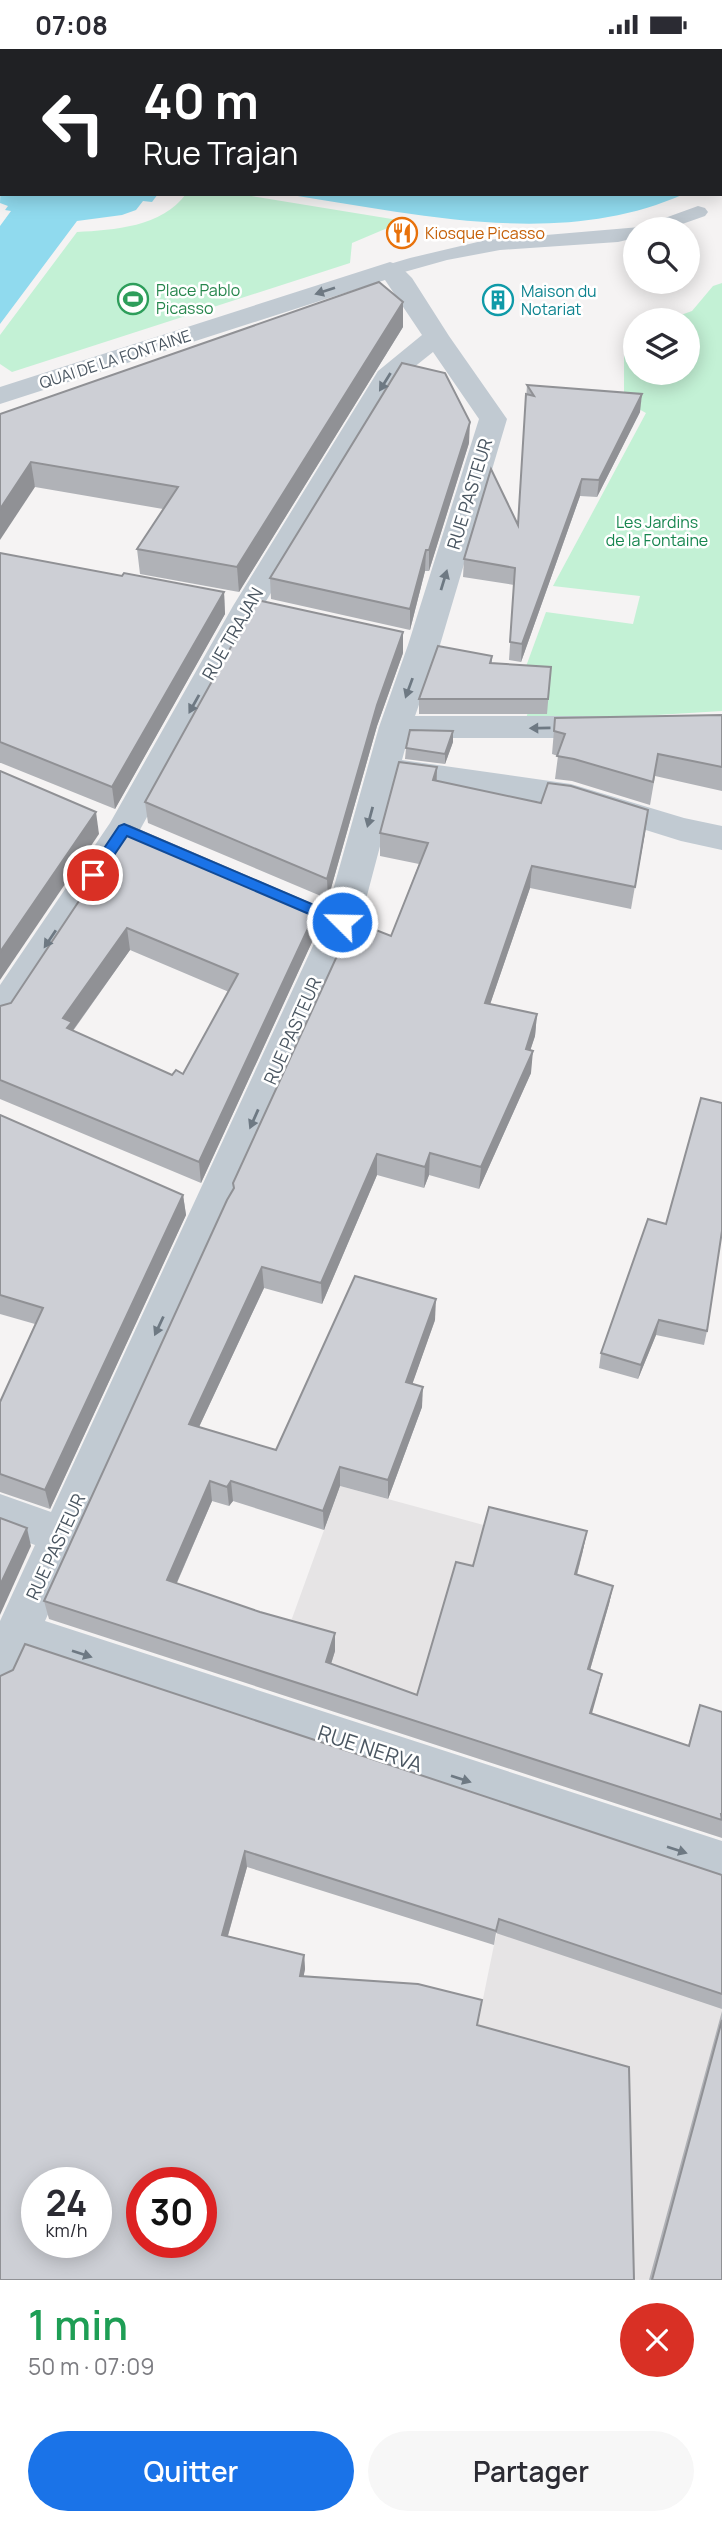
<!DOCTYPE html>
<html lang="fr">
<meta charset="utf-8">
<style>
body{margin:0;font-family:Manrope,sans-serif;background:#f7f7f7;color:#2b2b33;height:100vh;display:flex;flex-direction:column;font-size:26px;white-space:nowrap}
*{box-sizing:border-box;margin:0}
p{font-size:23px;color:#7c7c81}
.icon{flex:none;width:38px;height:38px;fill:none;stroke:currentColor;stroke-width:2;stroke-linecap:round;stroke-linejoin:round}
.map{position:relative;height:2231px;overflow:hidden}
.drawer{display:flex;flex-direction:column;background:#fff;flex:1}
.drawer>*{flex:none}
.guide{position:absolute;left:0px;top:0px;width:723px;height:147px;box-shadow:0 4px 18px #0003;background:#202124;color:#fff;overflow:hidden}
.tools{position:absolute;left:623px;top:168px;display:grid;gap:14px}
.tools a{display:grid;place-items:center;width:77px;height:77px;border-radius:50%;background:#fff;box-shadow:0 4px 18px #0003;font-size:35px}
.speed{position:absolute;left:21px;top:2118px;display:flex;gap:14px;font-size:35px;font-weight:700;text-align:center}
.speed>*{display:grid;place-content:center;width:91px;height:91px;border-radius:50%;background:#fff;box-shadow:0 4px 18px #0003;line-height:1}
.speed small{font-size:18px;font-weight:400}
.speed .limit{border:10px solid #d22;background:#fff;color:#111}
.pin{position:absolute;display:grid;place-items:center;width:60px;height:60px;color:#fff;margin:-30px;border:4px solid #fff;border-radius:50%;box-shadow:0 2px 7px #0007}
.me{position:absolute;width:77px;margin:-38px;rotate:293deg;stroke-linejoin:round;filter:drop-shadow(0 0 5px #0008)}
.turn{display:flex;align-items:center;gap:24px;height:147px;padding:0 28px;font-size:32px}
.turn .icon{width:91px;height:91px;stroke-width:2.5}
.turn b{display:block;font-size:49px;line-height:60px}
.round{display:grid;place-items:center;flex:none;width:74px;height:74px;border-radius:37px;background:#f7f7f7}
.head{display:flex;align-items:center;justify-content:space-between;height:119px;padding:0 28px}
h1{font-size:42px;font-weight:600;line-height:52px;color:#1e9e55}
.cta{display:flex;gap:14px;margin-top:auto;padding:14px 28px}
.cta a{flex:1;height:80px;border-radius:42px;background:#1a73e8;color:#fff;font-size:28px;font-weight:600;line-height:80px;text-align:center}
.cta a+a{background:#f7f7f7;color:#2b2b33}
.status{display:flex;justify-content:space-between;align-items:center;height:49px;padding:0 35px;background:#fff;direction:ltr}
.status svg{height:19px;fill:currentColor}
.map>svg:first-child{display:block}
.education{fill:#e6e4e5}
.green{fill:#c3f1d5}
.water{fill:#90daee}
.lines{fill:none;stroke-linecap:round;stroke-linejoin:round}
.service{fill:#c1cad2;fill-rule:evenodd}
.pedestrian{fill:#c1cad2;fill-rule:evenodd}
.minor{fill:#c1cad2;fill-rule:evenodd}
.tertiary{fill:#c1cad2;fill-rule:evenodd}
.wall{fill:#b0b2b7;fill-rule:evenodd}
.shaded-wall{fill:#909195}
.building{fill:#cdcfd5;stroke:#909195;stroke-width:2;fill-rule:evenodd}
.oneway{fill:#6e7983}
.route{fill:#1a73e8;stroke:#114b97;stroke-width:2}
.labels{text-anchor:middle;stroke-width:5;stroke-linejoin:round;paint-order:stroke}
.far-food-label{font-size:16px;fill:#c56008;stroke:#fff;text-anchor:start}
.far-leisure-label{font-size:16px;fill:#27864d;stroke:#fff;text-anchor:start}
.far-culture-label{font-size:16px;fill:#0d838f;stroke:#fff;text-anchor:start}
.far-street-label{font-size:16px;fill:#4a5661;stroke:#fff}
.far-park-label{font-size:16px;fill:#17864f;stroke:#fff}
.street-label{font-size:18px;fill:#4a5661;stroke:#fff}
.near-street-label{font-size:21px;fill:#4a5661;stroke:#fff}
</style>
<div class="status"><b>07:08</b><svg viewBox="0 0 49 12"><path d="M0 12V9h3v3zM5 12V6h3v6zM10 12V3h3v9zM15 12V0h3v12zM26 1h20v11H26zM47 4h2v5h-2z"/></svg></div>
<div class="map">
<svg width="722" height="2231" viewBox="0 0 722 2231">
<rect width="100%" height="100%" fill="#f5f3f3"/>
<g class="education">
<path d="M340 1437 583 1503 526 1724 262 1581 286 1586Z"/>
<path d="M722 1826V2231H633L475 1989 494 1896 497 1884Z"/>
</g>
<g class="green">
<path d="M206 0H710L204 2Z"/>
<path d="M186 145H239L404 172 352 194 350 214 12 323 0 315V286L77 183C114 181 162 178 186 145Z"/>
<path d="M722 234V662L525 674 530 655 521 631 546 563 633 575 640 547 553 537 646 364 624 352V288L635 284V324H688V271H667L692 262 713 237Z"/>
</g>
<g class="water">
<path d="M2 100V145H158L152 153 143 152 136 161 122 166 77 172 0 275V177L11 162 5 161 8 157 0 154Z"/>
<path d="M284 145H684C559 201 413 164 284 145Z"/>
</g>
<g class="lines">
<path class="service" d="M698 157 705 159 708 163 705 167 668 180H635V189L618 193 500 201 447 211 390 227 383 225 379 221 383 217 410 209 486 191 640 178Z"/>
<g class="pedestrian">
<path d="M660 0H682L659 2Z"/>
<rect x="721" y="13" width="1" height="14"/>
</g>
<path class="minor" d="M390 213 399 216 412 229 449 287 507 370 440 596 415 667H606L617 670 622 678 617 686 606 689H408L402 711 571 735 684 769 722 777V801L681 792 569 757 397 733 360 873 45 1572 722 1792V1840L29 1609 16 1637 0 1643V1572L35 1496 0 1483V1445L51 1463 324 873 379 678 408 596 479 370 433 303 403 327 263 557 136 788 13 974 0 978V936L110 774 233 557 378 322 422 286 385 231 0 355V338Z"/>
<g class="tertiary">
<path d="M81 0H106L80 2Z"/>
<path d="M2 42V58H0V43Z"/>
</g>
</g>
<g class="wall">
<path d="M403 278 239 543 140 525 137 500 163 460 35 438 0 365Z"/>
<path d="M527 336 640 363 597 448 580 447 521 613 509 611 514 536 463 528 464 510 518 476Z"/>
<path d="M469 394 429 522H425L410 581 271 550 270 529Z"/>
<path d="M0 504 122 527 224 543 225 565 115 760 1 714H0Z"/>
<path d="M403 604 377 677 328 850 148 774 145 753Z"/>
<path d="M492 607V614L551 618 547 665H419V650Z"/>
<path d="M722 666V742L655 727 650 756 572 732 555 730 558 707 552 705 555 669Z"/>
<path d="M453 693 445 715 405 710 406 699Z"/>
<path d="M437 718V732L541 754 648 761 631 860 530 839 490 955 537 965 535 987 530 1002 531 1024 479 1140 429 1126 424 1139 377 1126 322 1255 264 1239 199 1378 276 1401 435 1271 412 1335 422 1358 388 1450 340 1437 324 1481 233 1452 229 1457 212 1452 177 1534 260 1563 335 1584V1602L331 1615 417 1646 473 1517 587 1482 583 1501 577 1526 613 1537 609 1555 590 1621 602 1625 591 1665 688 1697 700 1656 722 1663V1789L49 1570 44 1552 234 1140 233 1134 391 887 419 815 380 807V784Z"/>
<path d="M129 777 318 858V880L201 1134 0 1050V957L11 954ZM130 901 229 943 183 1025 172 1026 73 982Z"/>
<path d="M0 1066 183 1146 186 1166 50 1460 0 1443V1353L35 1275 0 1265Z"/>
<path d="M720 1193 707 1282 704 1296 656 1286 638 1330 599 1319 601 1304Z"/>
<path d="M0 1626 722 1826V1960L496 1884 494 1896 247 1818 228 1887 304 1906 305 1920 303 1928 0 2231Z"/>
<path d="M722 1962V2231H649Z"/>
</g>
<g class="shaded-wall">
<path d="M0 0H34L28 2H2V16L0 17Z"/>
<path d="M403 253V278L239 543 237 518Z"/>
<path d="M642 345 640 363 597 448 599 431Z"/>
<path d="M470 373 469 394 429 522V501Z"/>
<path d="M31 413 35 438 0 491V460Z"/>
<path d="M582 430 580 447 521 613 522 595Z"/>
<path d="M426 501 425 522 410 581V560Z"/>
<path d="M224 543 225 565 115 760 112 738Z"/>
<path d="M403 583V604L377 677 328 850 327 830 377 656Z"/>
<path d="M453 682V693L445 715V705Z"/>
<path d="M437 718 436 741 433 731Z"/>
<path d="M648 761 645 784 631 860 635 838Z"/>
<path d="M96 763 99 785 0 931V903Z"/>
<path d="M532 817 530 839 483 976 485 954Z"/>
<path d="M318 858V880L201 1134 199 1113Z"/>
<path d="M127 879 130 901 73 981 75 994 63 969Z"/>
<path d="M537 965 535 987 523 1023 526 1000Z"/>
<path d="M533 1002 531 1024 479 1140 481 1118Z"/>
<path d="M430 1104 429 1126 424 1139 425 1118Z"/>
<path d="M377 1105V1126L322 1255 321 1234Z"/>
<path d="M183 1146 186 1166 50 1460 45 1441Z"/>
<path d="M262 1218 264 1239 191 1395 189 1375Z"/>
<path d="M436 1250 435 1271 406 1353V1333Z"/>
<path d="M659 1271 656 1286 638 1330 641 1316Z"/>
<path d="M423 1338 422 1358 388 1450V1431Z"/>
<path d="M340 1418V1437L324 1481 323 1462Z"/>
<path d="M210 1432 212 1452 170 1549 167 1531Z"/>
<path d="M231 1432 233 1452 229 1457 227 1438Z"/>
<path d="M27 1479 31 1497 0 1566V1536Z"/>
<path d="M587 1482 583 1501 572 1544 575 1525Z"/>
<path d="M613 1537 609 1555 585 1638 588 1620Z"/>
<path d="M335 1584V1602L326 1631V1613Z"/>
<path d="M602 1625 598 1643 587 1682 590 1664Z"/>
<path d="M245 1802 247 1818 224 1900 222 1886Z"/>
<path d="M304 1906 305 1920 301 1941 300 1927Z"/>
</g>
<g class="building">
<path d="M379 233 403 253 237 518 137 500 178 438 31 413 0 460V365Z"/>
<path d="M402 314 445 324 470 373 429 501H426L410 560 270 529Z"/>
<path d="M527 336 642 345 599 431 582 430 522 595 510 593 515 519 464 510 491 420 518 476 526 345 534 347Z"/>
<path d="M0 504 122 527 124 524 224 543 112 738 0 693Z"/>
<path d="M257 551 403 583 377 656 327 830 145 753Z"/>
<path d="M438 597 492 607 490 614 551 618 548 650H419Z"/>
<path d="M722 666V718L658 705 653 733 574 710 557 707 565 685 554 682 555 669Z"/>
<path d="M410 681 453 682 445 705 406 699Z"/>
<path d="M399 713 437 718 433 731 541 754 548 734 571 737 648 761 635 838 532 817 485 954 537 965 526 1000 533 1002 481 1118 430 1104 425 1118 377 1105 321 1234 262 1218 189 1375 276 1401 355 1227 436 1250 406 1333 423 1338 388 1431 340 1418 323 1462 231 1432 227 1438 210 1432 167 1531 260 1563 335 1584 326 1613 417 1646 456 1513 473 1517 489 1458 587 1482 575 1525 613 1537 588 1620 602 1625 590 1664 689 1697 700 1656 722 1663V1765H721L722 1771 44 1552 227 1151 234 1139 233 1134 353 872 391 887 428 794 380 784Z"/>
<path d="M0 722 96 763 0 903Z"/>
<path d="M129 777 318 858 199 1113 0 1031V957L11 954ZM127 879 238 925 183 1025 176 1021 172 1026 67 979 72 973 63 969Z"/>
<path d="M701 1049 722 1054V1182L707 1282 659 1271 641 1316 601 1304 648 1170 666 1175Z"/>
<path d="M0 1066 183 1146 45 1441 0 1425V1353L43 1259 0 1246Z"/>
<path d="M0 1469 27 1479 0 1536Z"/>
<path d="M25 1595 722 1826V1945L499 1870 496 1882 245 1802 222 1886 304 1906 300 1927 418 1935 482 1951 477 1976 629 2018 634 2231H0V1627L13 1621ZM37 2133H96V2193H37ZM142 2133H201V2193H142Z"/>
<path d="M722 1971V2231H652Z"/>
</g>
<defs><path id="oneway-solid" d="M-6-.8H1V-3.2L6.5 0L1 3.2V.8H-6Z" transform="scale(1.75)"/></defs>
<g class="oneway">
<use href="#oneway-solid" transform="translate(325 242) rotate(162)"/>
<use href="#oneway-solid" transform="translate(385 333) rotate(122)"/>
<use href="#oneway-solid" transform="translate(444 531) rotate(-73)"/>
<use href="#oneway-solid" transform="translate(409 639) rotate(110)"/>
<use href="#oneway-solid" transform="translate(194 655) rotate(119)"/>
<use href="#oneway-solid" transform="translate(540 679) rotate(179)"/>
<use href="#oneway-solid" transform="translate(370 768) rotate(105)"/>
<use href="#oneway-solid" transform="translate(50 890) rotate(124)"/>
<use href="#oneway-solid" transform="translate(254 1070) rotate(114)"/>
<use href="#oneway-solid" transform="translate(159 1277) rotate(115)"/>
<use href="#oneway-solid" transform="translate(82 1605) rotate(18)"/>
<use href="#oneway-solid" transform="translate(461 1730) rotate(18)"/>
<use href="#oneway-solid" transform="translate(677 1801) rotate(18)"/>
</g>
<path class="route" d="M124 775 347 870 349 873 342 879 337 877 127 787 98 830H88V823L119 777Z"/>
<defs>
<g id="restaurant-ring" transform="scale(1.575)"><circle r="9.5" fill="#fff" stroke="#e8710a" stroke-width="1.5"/><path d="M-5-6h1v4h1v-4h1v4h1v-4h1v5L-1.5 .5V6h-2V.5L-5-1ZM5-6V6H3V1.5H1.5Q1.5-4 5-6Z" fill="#e8710a"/></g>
<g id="stadium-ring" transform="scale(1.575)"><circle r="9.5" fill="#fff" stroke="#2e9e5b" stroke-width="1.5"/><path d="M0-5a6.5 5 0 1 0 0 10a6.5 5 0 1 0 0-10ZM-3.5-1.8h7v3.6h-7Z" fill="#2e9e5b"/></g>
<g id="building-ring" transform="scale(1.575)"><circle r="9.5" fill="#fff" stroke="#0f9aa8" stroke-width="1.5"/><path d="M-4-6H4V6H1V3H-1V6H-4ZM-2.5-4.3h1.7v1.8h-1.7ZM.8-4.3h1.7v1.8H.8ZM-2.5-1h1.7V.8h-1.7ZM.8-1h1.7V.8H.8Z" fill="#0f9aa8"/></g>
</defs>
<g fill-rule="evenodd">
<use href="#restaurant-ring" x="402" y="184"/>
<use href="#stadium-ring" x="133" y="250"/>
<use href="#building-ring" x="498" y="251"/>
</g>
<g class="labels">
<g class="far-food-label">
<text x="425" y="190">Kiosque Picasso</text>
</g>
<g class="far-leisure-label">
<text x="156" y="247">Place Pablo<tspan x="156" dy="18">Picasso</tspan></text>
</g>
<g class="far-culture-label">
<text x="521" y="248">Maison du<tspan x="521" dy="18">Notariat</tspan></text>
</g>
<g class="far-street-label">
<text transform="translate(115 310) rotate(-18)" y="6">QUAI DE LA FONTAINE</text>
</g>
<g class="far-park-label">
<text x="657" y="479">Les Jardins<tspan x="657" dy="18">de la Fontaine</tspan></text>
</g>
<g class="street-label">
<text transform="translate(470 445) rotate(-73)" y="6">RUE PASTEUR</text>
<text transform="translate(233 585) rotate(-60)" y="6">RUE TRAJAN</text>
<text transform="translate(293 982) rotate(-66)" y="6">RUE PASTEUR</text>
<text transform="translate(56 1498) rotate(-65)" y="6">RUE PASTEUR</text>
</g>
<g class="near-street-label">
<text transform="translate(370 1700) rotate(18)" y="7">RUE NERVA</text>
</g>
</g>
</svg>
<div class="tools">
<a><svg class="icon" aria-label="search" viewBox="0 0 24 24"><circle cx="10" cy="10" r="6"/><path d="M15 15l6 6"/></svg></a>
<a><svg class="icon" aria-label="layers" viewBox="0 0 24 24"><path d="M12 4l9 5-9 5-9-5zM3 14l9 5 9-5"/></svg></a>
</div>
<div class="speed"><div>24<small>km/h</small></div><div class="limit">30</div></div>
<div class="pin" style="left:93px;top:826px;background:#d93025"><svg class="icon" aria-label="arrive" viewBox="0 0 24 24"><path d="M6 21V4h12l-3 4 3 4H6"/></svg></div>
<svg class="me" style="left:342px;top:873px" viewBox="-20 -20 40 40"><circle r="17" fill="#1a73e8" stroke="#fff" stroke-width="3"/><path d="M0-11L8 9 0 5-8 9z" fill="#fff"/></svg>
<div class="guide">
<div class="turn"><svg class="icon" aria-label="left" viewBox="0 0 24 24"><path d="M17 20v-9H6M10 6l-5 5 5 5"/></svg><div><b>40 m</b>Rue Trajan</div></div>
</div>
</div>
<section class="drawer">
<div class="head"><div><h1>1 min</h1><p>50 m · 07:09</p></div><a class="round" style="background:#d93025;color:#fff"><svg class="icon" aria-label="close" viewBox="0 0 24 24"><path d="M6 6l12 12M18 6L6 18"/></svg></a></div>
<div class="cta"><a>Quitter</a><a>Partager</a></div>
</section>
